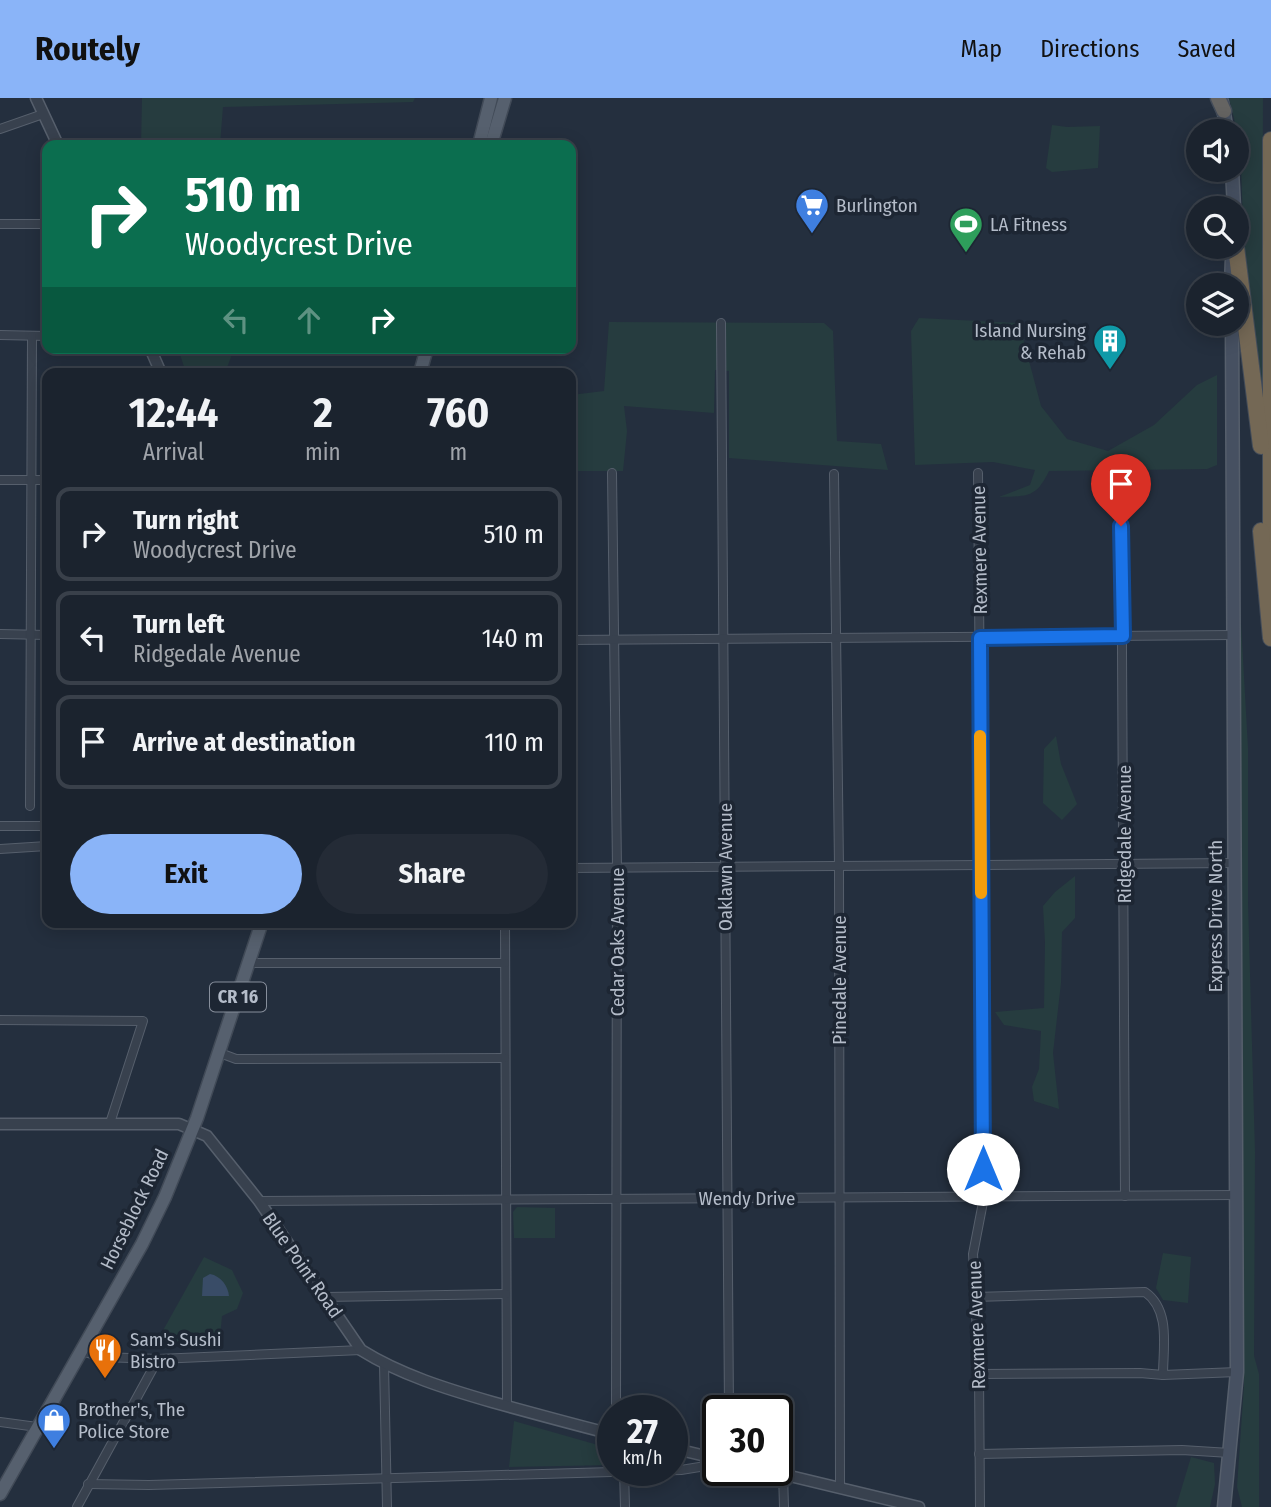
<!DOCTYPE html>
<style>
body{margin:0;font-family:"Fira Sans Condensed",sans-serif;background:#242b36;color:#f1f3f6;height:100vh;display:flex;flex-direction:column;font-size:26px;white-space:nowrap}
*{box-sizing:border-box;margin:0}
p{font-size:23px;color:#a0a4aa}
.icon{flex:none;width:38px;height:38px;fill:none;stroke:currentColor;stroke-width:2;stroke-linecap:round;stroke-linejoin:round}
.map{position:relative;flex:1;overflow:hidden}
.details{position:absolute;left:42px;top:270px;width:534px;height:560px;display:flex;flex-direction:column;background:#1b232e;border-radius:14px;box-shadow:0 4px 18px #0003,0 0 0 2px #39404a}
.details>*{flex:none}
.banner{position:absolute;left:42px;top:42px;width:534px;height:214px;border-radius:14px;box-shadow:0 4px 18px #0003,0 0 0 2px #39404a;background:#0b6e4f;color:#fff;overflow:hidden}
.tools{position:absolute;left:1186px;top:21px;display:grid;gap:14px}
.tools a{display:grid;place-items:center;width:63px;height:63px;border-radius:50%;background:#1b232e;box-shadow:0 4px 18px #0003,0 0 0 2px #39404a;font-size:35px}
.speed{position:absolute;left:597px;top:1297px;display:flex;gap:14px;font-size:35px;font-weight:700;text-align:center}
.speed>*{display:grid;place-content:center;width:91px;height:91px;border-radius:50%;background:#1b232e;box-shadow:0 4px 18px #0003,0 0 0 2px #39404a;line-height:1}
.speed small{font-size:18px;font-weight:400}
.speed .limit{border:4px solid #111;border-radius:10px;background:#fff;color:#111}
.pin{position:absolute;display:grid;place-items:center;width:60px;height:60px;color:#fff;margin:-72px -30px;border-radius:50% 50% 50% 0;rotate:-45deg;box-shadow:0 0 7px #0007}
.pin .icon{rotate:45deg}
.me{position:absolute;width:77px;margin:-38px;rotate:0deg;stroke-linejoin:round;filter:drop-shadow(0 0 5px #0008)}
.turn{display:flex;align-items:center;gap:24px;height:147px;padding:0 28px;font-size:32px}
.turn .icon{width:91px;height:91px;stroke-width:2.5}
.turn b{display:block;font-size:49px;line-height:60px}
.lanes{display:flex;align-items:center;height:66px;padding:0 28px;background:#0003;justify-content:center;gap:35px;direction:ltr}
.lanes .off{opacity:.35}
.eta{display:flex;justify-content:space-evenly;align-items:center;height:119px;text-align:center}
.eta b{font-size:42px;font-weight:700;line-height:49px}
.button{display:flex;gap:14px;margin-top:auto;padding:14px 28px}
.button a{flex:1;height:80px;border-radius:42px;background:#8ab4f8;color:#111;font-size:28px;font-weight:700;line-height:80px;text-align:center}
.button a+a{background:#242b36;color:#f1f3f6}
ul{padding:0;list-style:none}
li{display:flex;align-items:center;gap:21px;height:94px;margin:0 14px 10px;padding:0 14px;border:4px solid #39404a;border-radius:14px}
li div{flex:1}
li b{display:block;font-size:26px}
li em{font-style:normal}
header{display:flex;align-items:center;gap:42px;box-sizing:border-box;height:98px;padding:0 35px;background:#8ab4f8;color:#111}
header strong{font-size:33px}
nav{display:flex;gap:38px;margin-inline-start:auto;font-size:24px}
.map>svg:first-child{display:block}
.green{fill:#263c3f}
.water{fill:#394c67}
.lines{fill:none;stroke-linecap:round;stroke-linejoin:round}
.minor-casing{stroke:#565f6c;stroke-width:10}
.tertiary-casing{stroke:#565f6c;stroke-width:13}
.secondary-casing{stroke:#565f6c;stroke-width:15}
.primary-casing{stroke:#414a57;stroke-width:15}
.trunk-casing{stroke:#434c59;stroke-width:17}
.motorway-casing{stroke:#434c59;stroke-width:18}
.minor{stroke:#38414e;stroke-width:8}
.tertiary{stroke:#38414e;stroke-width:10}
.secondary{stroke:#465061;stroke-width:12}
.primary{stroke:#56606e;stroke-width:12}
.trunk{stroke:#656462;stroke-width:14}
.motorway{stroke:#746855;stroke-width:16}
.route-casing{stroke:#114b97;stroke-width:18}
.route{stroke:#1a73e8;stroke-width:12}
.slow{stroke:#f59e0b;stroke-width:12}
.labels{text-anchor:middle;stroke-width:7;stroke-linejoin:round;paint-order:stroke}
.shield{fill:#1d2633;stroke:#878f9c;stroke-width:2}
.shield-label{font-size:18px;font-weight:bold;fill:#b4bcc9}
.poi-label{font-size:19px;fill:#b4bcc9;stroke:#1d2633;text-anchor:start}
.street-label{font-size:19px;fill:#b4bcc9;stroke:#1d2633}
</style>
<header>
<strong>Routely</strong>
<nav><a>Map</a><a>Directions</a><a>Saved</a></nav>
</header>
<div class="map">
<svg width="1271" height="1409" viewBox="0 0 1271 1409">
<rect width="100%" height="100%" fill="#242f3e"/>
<g class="green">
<path d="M142 0H415L413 4 223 9 220 47H141Z"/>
<path d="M1229 0H1263L1262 288 1244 158 1241 67 1237 33Z"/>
<path d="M1052 27 1067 29 1100 28 1098 70 1052 74 1046 70Z"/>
<path d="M919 220 1019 225 1041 308 1067 341 1108 353 1154 327 1197 287 1217 277V367L1207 371 1049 373C1036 400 1028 398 999 399L1030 387 1035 372 993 364 915 367 911 233Z"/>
<path d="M609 224 824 225 833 233 837 343 881 346 888 372 729 360V273L715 272 714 315 624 308 627 333 623 373H571V297L604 293Z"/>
<path d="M178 250H228L231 259 225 275H186Z"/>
<path d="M1240 507 1248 650V804L1255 1054 1254 1258 1259 1276V1409H1242L1237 1389 1244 1287Z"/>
<path d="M1056 638 1061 666 1077 706 1062 722 1043 705 1044 651Z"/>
<path d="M1075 778V820L1062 834 1061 885 1053 955 1059 1011 1034 1003 1032 989 1039 971 1041 933 1004 927 995 914 1044 910 1045 844 1043 808 1055 794Z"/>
<path d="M517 1109 555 1110V1140H514L513 1114Z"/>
<path d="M1163 1155 1191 1159 1188 1205 1163 1202 1156 1190Z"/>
<path d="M204 1159 232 1172 243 1195 237 1211 222 1218 219 1250 156 1245Z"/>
<path d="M656 1299V1312H622L621 1301Z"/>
<path d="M514 1323 612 1351V1367L509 1369Z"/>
<path d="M1191 1359 1214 1365 1215 1386 1210 1409H1176Z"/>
</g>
<path class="water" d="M210 1176C221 1178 228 1188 229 1198H202L203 1180Z"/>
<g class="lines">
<g class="minor-casing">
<g id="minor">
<path d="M0 31 43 16"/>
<path d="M0 126H47"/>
<path d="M721 225 729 1312"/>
<path d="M0 237 47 238"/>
<path d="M1121 373 1125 1098"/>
<path d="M612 375 617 770 616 1312"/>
<path d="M978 375 984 1099 973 1156 979 1276 980 1409"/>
<path d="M834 376 839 768 840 1389"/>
<path d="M0 382H47"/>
<path d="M0 536 47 537"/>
<path d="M570 542 1233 537"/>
<path d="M30 708 32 238"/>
<path d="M0 728H47"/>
<path d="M0 751 47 748"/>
<path d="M570 770 1234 765"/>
<path d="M505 824 507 1308"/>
<path d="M250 865H505"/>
<path d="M0 922 143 923 110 1025"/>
<path d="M220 955 236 961 505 960"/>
<path d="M259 1103 1236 1097"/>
<path d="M326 1199 506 1196"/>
<path d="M975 1199 1145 1194C1171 1212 1163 1250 1163 1277"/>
<path d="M81 1253 102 1259 158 1261 361 1252"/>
<path d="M384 1266 387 1409"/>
<path d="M979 1276 1140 1275 1163 1277 1237 1274"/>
<path d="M0 1324 37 1329"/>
<path d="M979 1356 1182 1352 1230 1355"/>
<path d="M624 1372 625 1409"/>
<path d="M783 1376 784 1409"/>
<path d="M88 1386 149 1387 681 1372 718 1366"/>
<path d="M77 1409 158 1261"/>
</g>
</g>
<g class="tertiary-casing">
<g id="tertiary">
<path d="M36 0 58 47"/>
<path d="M150 250 161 275"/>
<path d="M0 1026H179L207 1038 259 1103 361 1252C401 1277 447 1291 492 1304 532 1315 572 1326 612 1336"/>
<path d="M672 1350 718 1361"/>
<path d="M765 1372 919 1409"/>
</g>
</g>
<g class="secondary-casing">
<g id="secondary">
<path d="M1222 4 1227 33"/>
<path d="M1232 72 1234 110"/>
<path d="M1231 187 1232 160"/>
<path d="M1224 1409 1237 1274 1232 226"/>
</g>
</g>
<g class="primary-casing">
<g id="primary">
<path d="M479 47 491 0"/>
<path d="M491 47 505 0"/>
<path d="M420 275 427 250"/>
<path d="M0 1396 142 1146 165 1099 197 1020 262 824"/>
</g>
</g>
<g class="trunk-casing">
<path id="trunk" d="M1218 0 1224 13"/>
</g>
<g class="motorway-casing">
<g id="motorway">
<path d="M1271 42V446"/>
<path d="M1236 149 1261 348"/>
<path d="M1261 433 1271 540"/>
</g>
</g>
<use href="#minor" class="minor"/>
<use href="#tertiary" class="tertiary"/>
<use href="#secondary" class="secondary"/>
<use href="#primary" class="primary"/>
<use href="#trunk" class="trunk"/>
<use href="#motorway" class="motorway"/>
</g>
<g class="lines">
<g class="route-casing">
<path id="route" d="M983 1071 980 540 1123 538 1121 428"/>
</g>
<use href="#route" class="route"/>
<path class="slow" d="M980 638 981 795"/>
</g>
<defs>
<g id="supermarket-pin" transform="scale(1.75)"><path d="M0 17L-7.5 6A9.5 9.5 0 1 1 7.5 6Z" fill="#3f7fe0" stroke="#1d2633"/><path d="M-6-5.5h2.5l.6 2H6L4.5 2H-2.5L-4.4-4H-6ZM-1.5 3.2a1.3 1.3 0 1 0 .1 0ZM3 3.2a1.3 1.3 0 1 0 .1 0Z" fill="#fff"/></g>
<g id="stadium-pin" transform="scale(1.75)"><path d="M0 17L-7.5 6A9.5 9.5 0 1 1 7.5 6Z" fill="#2e9e5b" stroke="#1d2633"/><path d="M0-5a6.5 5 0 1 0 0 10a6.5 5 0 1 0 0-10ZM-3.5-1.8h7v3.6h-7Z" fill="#fff"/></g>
<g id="building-pin" transform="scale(1.75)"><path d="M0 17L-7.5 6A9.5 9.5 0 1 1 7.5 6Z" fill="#0f9aa8" stroke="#1d2633"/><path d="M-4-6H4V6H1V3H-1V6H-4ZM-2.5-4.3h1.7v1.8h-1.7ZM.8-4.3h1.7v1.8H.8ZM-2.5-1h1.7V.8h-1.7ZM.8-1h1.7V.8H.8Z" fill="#fff"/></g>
<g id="restaurant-pin" transform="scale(1.75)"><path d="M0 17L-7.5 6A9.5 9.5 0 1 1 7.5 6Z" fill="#e8710a" stroke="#1d2633"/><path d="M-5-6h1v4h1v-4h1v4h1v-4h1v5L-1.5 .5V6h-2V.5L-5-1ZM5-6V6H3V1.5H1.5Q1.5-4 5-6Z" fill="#fff"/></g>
<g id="shop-pin" transform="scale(1.75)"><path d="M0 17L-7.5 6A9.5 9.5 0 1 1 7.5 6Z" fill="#3f7fe0" stroke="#1d2633"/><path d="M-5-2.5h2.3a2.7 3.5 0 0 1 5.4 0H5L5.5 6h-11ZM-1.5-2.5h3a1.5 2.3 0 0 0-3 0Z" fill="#fff"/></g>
</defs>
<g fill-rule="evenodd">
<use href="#supermarket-pin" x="812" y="107"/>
<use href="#stadium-pin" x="966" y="126"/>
<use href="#building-pin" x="1110" y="243"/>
<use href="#restaurant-pin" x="105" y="1252"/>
<use href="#shop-pin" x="54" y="1322"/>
</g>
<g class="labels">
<rect class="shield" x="210" y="884.5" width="56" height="29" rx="5"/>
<g class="shield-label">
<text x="238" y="905">CR 16</text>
</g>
<g class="poi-label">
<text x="836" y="114">Burlington</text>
<text x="990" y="133">LA Fitness</text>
<text x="1086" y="239" text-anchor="end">Island Nursing<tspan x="1086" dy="22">&amp; Rehab</tspan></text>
<text x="130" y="1248">Sam's Sushi<tspan x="130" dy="22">Bistro</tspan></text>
<text x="78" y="1318">Brother's, The<tspan x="78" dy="22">Police Store</tspan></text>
</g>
<g class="street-label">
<text transform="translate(979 452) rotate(-91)" y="7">Rexmere Avenue</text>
<text transform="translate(1124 736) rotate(-90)" y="7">Ridgedale Avenue</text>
<text transform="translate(725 769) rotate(-90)" y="7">Oaklawn Avenue</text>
<text transform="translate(1215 818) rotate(-90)" y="7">Express Drive North</text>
<text transform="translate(617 844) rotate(-90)" y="7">Cedar Oaks Avenue</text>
<text transform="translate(839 882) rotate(-90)" y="7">Pinedale Avenue</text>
<text x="747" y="1107">Wendy Drive</text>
<text transform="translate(134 1111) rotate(-64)" y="7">Horseblock Road</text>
<text transform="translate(303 1167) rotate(55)" y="7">Blue Point Road</text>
<text transform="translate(976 1227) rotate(-92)" y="7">Rexmere Avenue</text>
</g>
</g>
</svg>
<div class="tools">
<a><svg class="icon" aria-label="sound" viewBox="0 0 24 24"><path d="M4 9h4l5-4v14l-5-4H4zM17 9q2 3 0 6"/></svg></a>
<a><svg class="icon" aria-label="search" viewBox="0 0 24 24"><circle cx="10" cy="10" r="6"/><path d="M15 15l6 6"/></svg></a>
<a><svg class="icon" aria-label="layers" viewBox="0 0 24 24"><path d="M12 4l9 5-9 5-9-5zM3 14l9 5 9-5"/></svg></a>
</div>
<div class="speed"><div>27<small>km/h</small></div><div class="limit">30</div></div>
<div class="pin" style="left:1121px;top:428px;background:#d93025"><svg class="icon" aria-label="arrive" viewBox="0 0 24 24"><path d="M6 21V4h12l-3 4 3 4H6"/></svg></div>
<svg class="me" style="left:983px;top:1071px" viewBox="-20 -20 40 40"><circle r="19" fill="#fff"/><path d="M0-13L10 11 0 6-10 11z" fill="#1a73e8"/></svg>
<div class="banner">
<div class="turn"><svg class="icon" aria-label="right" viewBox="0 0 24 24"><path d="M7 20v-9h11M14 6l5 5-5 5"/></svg><div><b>510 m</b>Woodycrest Drive</div></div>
<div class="lanes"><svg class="icon off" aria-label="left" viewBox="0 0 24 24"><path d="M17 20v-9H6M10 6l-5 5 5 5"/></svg><svg class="icon off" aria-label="ahead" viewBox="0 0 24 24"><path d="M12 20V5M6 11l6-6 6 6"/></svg><svg class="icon" aria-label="right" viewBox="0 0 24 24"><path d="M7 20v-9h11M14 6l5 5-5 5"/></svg></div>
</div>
<section class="details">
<div class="eta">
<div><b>12:44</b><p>Arrival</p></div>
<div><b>2</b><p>min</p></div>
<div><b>760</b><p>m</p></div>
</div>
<ul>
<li><svg class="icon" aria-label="right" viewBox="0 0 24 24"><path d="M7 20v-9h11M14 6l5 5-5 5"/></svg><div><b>Turn right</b><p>Woodycrest Drive</p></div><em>510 m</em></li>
<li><svg class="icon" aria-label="left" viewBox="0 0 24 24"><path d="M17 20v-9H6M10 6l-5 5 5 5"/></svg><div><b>Turn left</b><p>Ridgedale Avenue</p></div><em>140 m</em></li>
<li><svg class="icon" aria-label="arrive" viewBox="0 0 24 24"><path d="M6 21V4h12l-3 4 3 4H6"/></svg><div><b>Arrive at destination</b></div><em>110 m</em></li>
</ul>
<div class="button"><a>Exit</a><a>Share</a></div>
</section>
</div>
